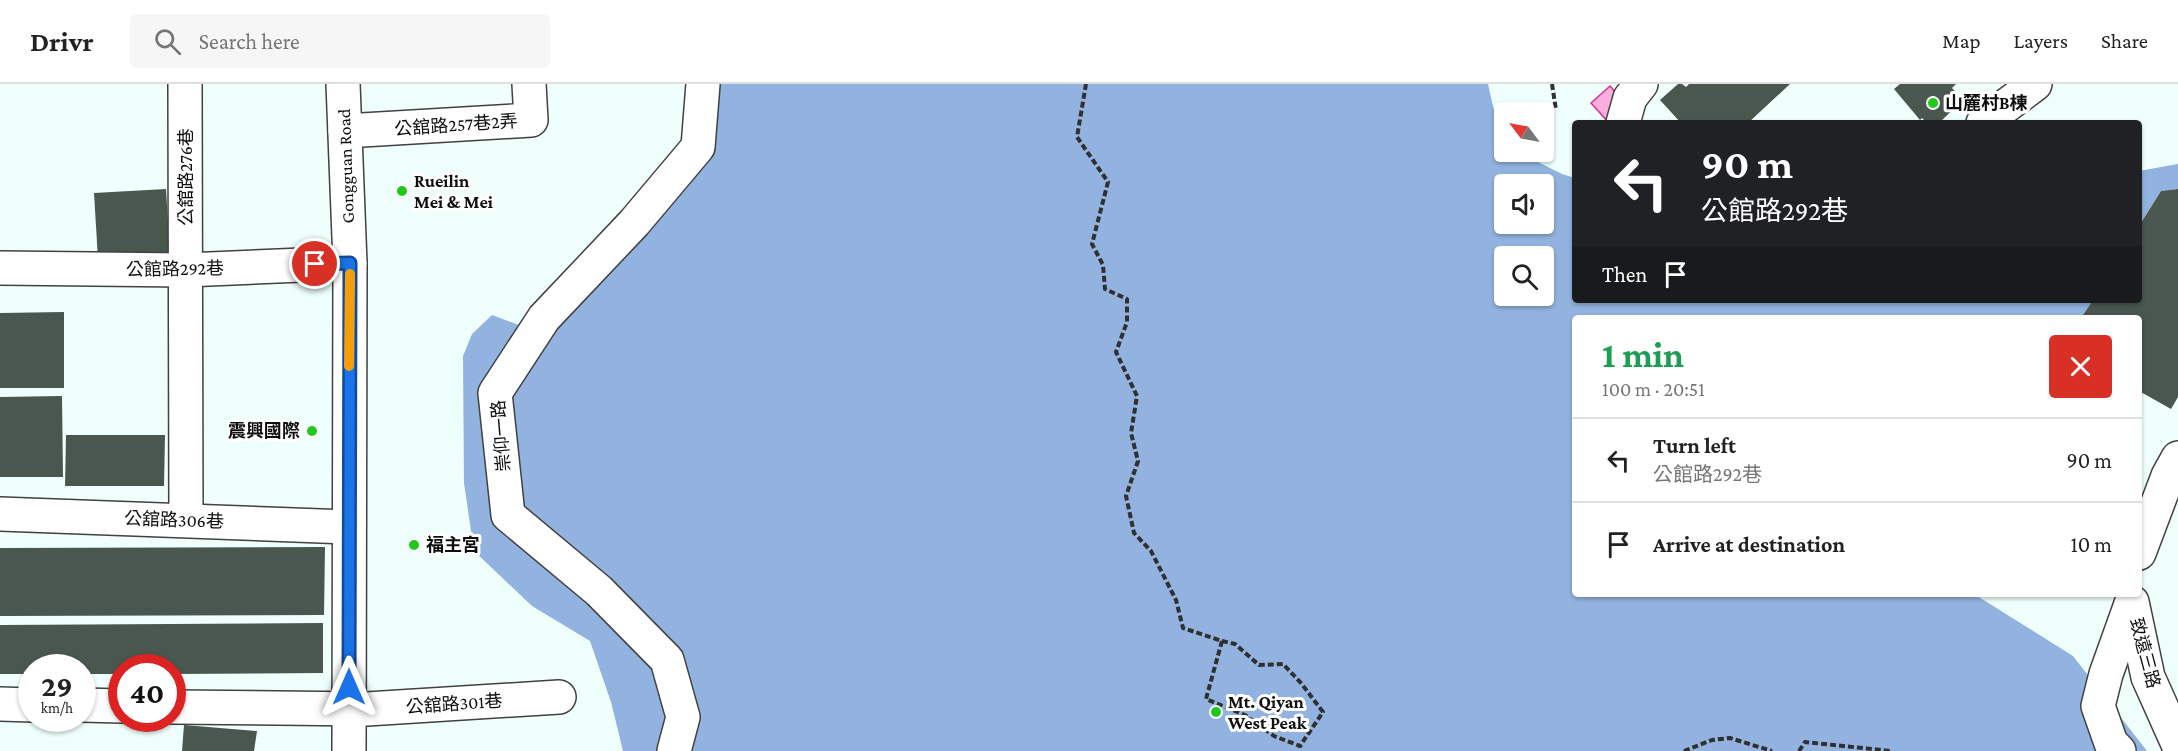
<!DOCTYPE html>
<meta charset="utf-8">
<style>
body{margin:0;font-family:"Crimson Pro","Noto Sans TC",serif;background:#f6f6f6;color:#222;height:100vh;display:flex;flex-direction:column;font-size:22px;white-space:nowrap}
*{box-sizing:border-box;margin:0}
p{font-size:20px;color:#767676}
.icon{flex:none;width:33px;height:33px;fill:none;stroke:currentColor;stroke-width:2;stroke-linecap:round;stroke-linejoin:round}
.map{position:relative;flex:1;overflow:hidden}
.details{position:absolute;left:1572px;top:231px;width:570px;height:282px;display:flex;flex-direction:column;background:#fff;border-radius:6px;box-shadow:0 2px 4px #0004}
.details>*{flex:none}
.hud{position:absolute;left:1572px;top:36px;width:570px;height:183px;border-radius:6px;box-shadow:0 2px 4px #0004;background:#202124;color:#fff;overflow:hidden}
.needle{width:39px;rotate:302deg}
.tools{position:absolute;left:1494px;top:18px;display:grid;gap:12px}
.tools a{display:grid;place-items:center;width:60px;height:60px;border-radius:6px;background:#fff;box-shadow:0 2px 4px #0004;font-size:30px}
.speed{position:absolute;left:18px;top:570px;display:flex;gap:12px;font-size:30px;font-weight:700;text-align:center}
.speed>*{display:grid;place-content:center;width:78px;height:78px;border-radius:50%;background:#fff;box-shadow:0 2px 4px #0004;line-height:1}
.speed small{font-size:15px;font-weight:400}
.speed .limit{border:9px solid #d22;background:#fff;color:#111}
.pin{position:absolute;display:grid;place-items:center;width:51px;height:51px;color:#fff;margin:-26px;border:3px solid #fff;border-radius:50%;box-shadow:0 2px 6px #0007}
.me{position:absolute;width:66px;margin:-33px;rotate:0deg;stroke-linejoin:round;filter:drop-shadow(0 0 4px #0008)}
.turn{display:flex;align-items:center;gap:21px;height:126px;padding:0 30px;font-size:27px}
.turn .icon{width:78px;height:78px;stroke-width:2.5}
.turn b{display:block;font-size:42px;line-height:51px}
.then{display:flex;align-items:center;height:57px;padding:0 30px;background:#0003;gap:12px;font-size:22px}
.round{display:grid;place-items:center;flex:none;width:63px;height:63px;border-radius:6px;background:#f6f6f6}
.head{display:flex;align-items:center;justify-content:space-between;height:102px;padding:0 30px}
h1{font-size:36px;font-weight:700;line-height:45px;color:#1e9e55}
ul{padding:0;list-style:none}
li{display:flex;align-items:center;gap:18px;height:84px;padding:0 30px;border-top:2px solid #e0e0e0}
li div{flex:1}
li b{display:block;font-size:22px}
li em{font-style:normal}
header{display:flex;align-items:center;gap:36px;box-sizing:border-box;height:84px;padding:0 30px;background:#fff;border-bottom:2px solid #e0e0e0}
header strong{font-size:28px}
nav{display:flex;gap:33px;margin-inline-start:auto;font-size:21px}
.search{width:420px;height:54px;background:#f6f6f6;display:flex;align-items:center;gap:15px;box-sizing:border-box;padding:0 21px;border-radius:6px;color:#767676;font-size:22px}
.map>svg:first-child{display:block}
.forest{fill:#92b3df;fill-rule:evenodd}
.water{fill:#fbaedd;stroke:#d83092;stroke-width:1.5}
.building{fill:#49574f}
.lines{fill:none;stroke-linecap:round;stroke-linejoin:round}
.minor-casing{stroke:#414141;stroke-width:36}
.path{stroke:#303030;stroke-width:4;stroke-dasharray:6 3;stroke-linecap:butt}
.minor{stroke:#fff;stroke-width:33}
.route-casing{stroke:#114b97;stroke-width:15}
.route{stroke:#1a73e8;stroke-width:10}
.slow{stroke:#f59e0b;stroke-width:10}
.poi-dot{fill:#20c81b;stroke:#fff;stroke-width:2}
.labels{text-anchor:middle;stroke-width:6;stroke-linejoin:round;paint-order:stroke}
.poi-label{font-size:18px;font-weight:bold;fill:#0e0e0e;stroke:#fff;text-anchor:start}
.street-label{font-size:18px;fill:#0e0e0e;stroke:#fff}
</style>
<header>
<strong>Drivr</strong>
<div class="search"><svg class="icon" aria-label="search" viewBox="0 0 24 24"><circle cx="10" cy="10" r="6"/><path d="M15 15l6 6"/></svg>Search here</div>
<nav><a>Map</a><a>Layers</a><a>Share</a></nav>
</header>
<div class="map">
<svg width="2178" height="667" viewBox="0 0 2178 667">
<rect width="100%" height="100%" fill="#eefffc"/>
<g class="forest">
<path d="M692 0H1488L1501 58 1504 60V68H1518L1562 90 1575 94V216H2093L2081 234H1575V510H1974L2073 572 2147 667H623L611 618 590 557 532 522 474 467 464 399 463 272 472 250 492 231 527 244 685 72ZM1504 100H1544V140H1504ZM1504 172H1544V212H1504Z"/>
<path d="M2178 80V105L2161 107 2139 142V87Z"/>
</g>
<path class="water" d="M1610 2 1632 27 1609 39 1591 19Z"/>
<g class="building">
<path d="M1678 0H1682L1686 3 1689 0H1790L1748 39H1681L1660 16Z"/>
<path d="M1900 0H1956L1952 4 1963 16 1939 39H1927L1922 34 1920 36 1894 5Z"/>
<path d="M166 105 170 170 98 175 94 109Z"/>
<path d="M2178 105V313L2171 325 2139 307V234H2081L2093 216H2139V142L2161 107Z"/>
<path d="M64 228V304H0V229Z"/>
<path d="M62 312 63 393H0V313Z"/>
<path d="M66 351H165L164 402H65Z"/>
<path d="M325 463 324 531 0 532V464Z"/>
<path d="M323 539V589L172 590V584H122V590H82V584H32V590H0V541Z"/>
<path d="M184 641 257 647 254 667H182Z"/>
</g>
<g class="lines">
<g class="minor-casing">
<g id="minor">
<path d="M185 0 186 436"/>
<path d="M343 0 350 179 349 667"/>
<path d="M1623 39 1630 14 1641 0"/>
<path d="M1983 39 2035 0"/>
<path d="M345 47 531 36 529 0"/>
<path d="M0 184 186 186 350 179"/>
<path d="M0 430 348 443"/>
<path d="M2139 469 2168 392 2178 374"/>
<path d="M2132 518 2148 593 2178 660"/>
<path d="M0 620 32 621"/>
<path d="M82 621 122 622"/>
<path d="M172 623 367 625 559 613"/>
<path d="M674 667 683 633 667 576 599 507 508 431 495 309 544 234 634 139 698 63 703 0"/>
<path d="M2119 667 2111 659 2098 622 2106 590 2131 520"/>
</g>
</g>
<g class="path">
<path d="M1086 0 1077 53 1108 98 1092 160 1103 181 1105 205 1127 215V238L1116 268 1137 312 1131 349 1138 377 1126 412 1134 449 1151 467 1176 516 1183 544 1222 557 1206 615 1245 631 1274 652 1300 662 1301 667"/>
<path d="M1552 0 1556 26"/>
<path d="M1222 557 1235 560 1259 581 1283 580 1301 599 1323 628 1300 662"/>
<path d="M1684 667 1712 656 1730 654 1772 667"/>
<path d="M1799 667 1805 658 1891 667"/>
</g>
<use href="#minor" class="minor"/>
</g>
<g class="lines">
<g class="route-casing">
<path id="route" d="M315 180 350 179 349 603"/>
</g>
<use href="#route" class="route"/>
<path class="slow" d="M349 282 350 190"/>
</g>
<g class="poi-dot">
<circle cx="1933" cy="19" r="6"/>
<circle cx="402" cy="107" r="6"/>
<circle cx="312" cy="347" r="6"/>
<circle cx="414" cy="461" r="6"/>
<circle cx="1216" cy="628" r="6"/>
</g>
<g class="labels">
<g class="poi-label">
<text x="1945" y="25">山麓村B棟</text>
<text x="414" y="103">Rueilin<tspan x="414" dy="21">Mei &amp; Mei</tspan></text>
<text x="300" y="353" text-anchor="end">震興國際</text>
<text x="426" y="467">福主宮</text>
<text x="1228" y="624">Mt. Qiyan<tspan x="1228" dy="21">West Peak</tspan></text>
</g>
<g class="street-label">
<text transform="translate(456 41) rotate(-4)" y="6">公舘路257巷2弄</text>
<text transform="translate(346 82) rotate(-92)" y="6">Gongguan Road</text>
<text transform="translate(186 93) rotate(-90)" y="6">公舘路276巷</text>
<text transform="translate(175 185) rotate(-1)" y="6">公館路292巷</text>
<text transform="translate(501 352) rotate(-95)" y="6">崇仰一路</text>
<text transform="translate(174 436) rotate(2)" y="6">公舘路306巷</text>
<text transform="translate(2145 569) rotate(75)" y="6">致遠三路</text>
<text transform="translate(454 620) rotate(-4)" y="6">公舘路301巷</text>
</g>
</g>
</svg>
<div class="tools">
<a><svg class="needle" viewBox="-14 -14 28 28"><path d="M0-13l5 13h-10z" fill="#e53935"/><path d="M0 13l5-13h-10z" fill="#767676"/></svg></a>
<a><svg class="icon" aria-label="sound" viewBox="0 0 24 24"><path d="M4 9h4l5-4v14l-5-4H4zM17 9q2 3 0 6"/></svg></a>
<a><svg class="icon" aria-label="search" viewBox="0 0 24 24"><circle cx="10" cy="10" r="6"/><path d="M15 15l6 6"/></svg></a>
</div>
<div class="speed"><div>29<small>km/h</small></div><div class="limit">40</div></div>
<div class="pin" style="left:315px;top:180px;background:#d93025"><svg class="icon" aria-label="arrive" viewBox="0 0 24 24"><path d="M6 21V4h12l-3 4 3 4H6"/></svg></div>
<svg class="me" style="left:349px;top:603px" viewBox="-20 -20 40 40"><path d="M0-17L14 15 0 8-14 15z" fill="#1a73e8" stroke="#fff" stroke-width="4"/></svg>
<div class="hud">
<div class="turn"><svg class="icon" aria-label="left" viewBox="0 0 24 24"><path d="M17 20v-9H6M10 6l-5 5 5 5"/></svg><div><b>90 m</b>公館路292巷</div></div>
<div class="then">Then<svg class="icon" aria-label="arrive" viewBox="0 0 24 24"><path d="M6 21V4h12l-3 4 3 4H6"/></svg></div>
</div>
<section class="details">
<div class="head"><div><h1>1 min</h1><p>100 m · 20:51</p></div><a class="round" style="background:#d93025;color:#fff"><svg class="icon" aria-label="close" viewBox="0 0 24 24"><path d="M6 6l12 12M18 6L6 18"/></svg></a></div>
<ul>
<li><svg class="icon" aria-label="left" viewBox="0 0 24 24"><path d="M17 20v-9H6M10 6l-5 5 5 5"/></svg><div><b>Turn left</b><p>公館路292巷</p></div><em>90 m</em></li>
<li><svg class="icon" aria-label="arrive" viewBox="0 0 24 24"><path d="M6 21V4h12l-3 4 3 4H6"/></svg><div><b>Arrive at destination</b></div><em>10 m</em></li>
</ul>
</section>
</div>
